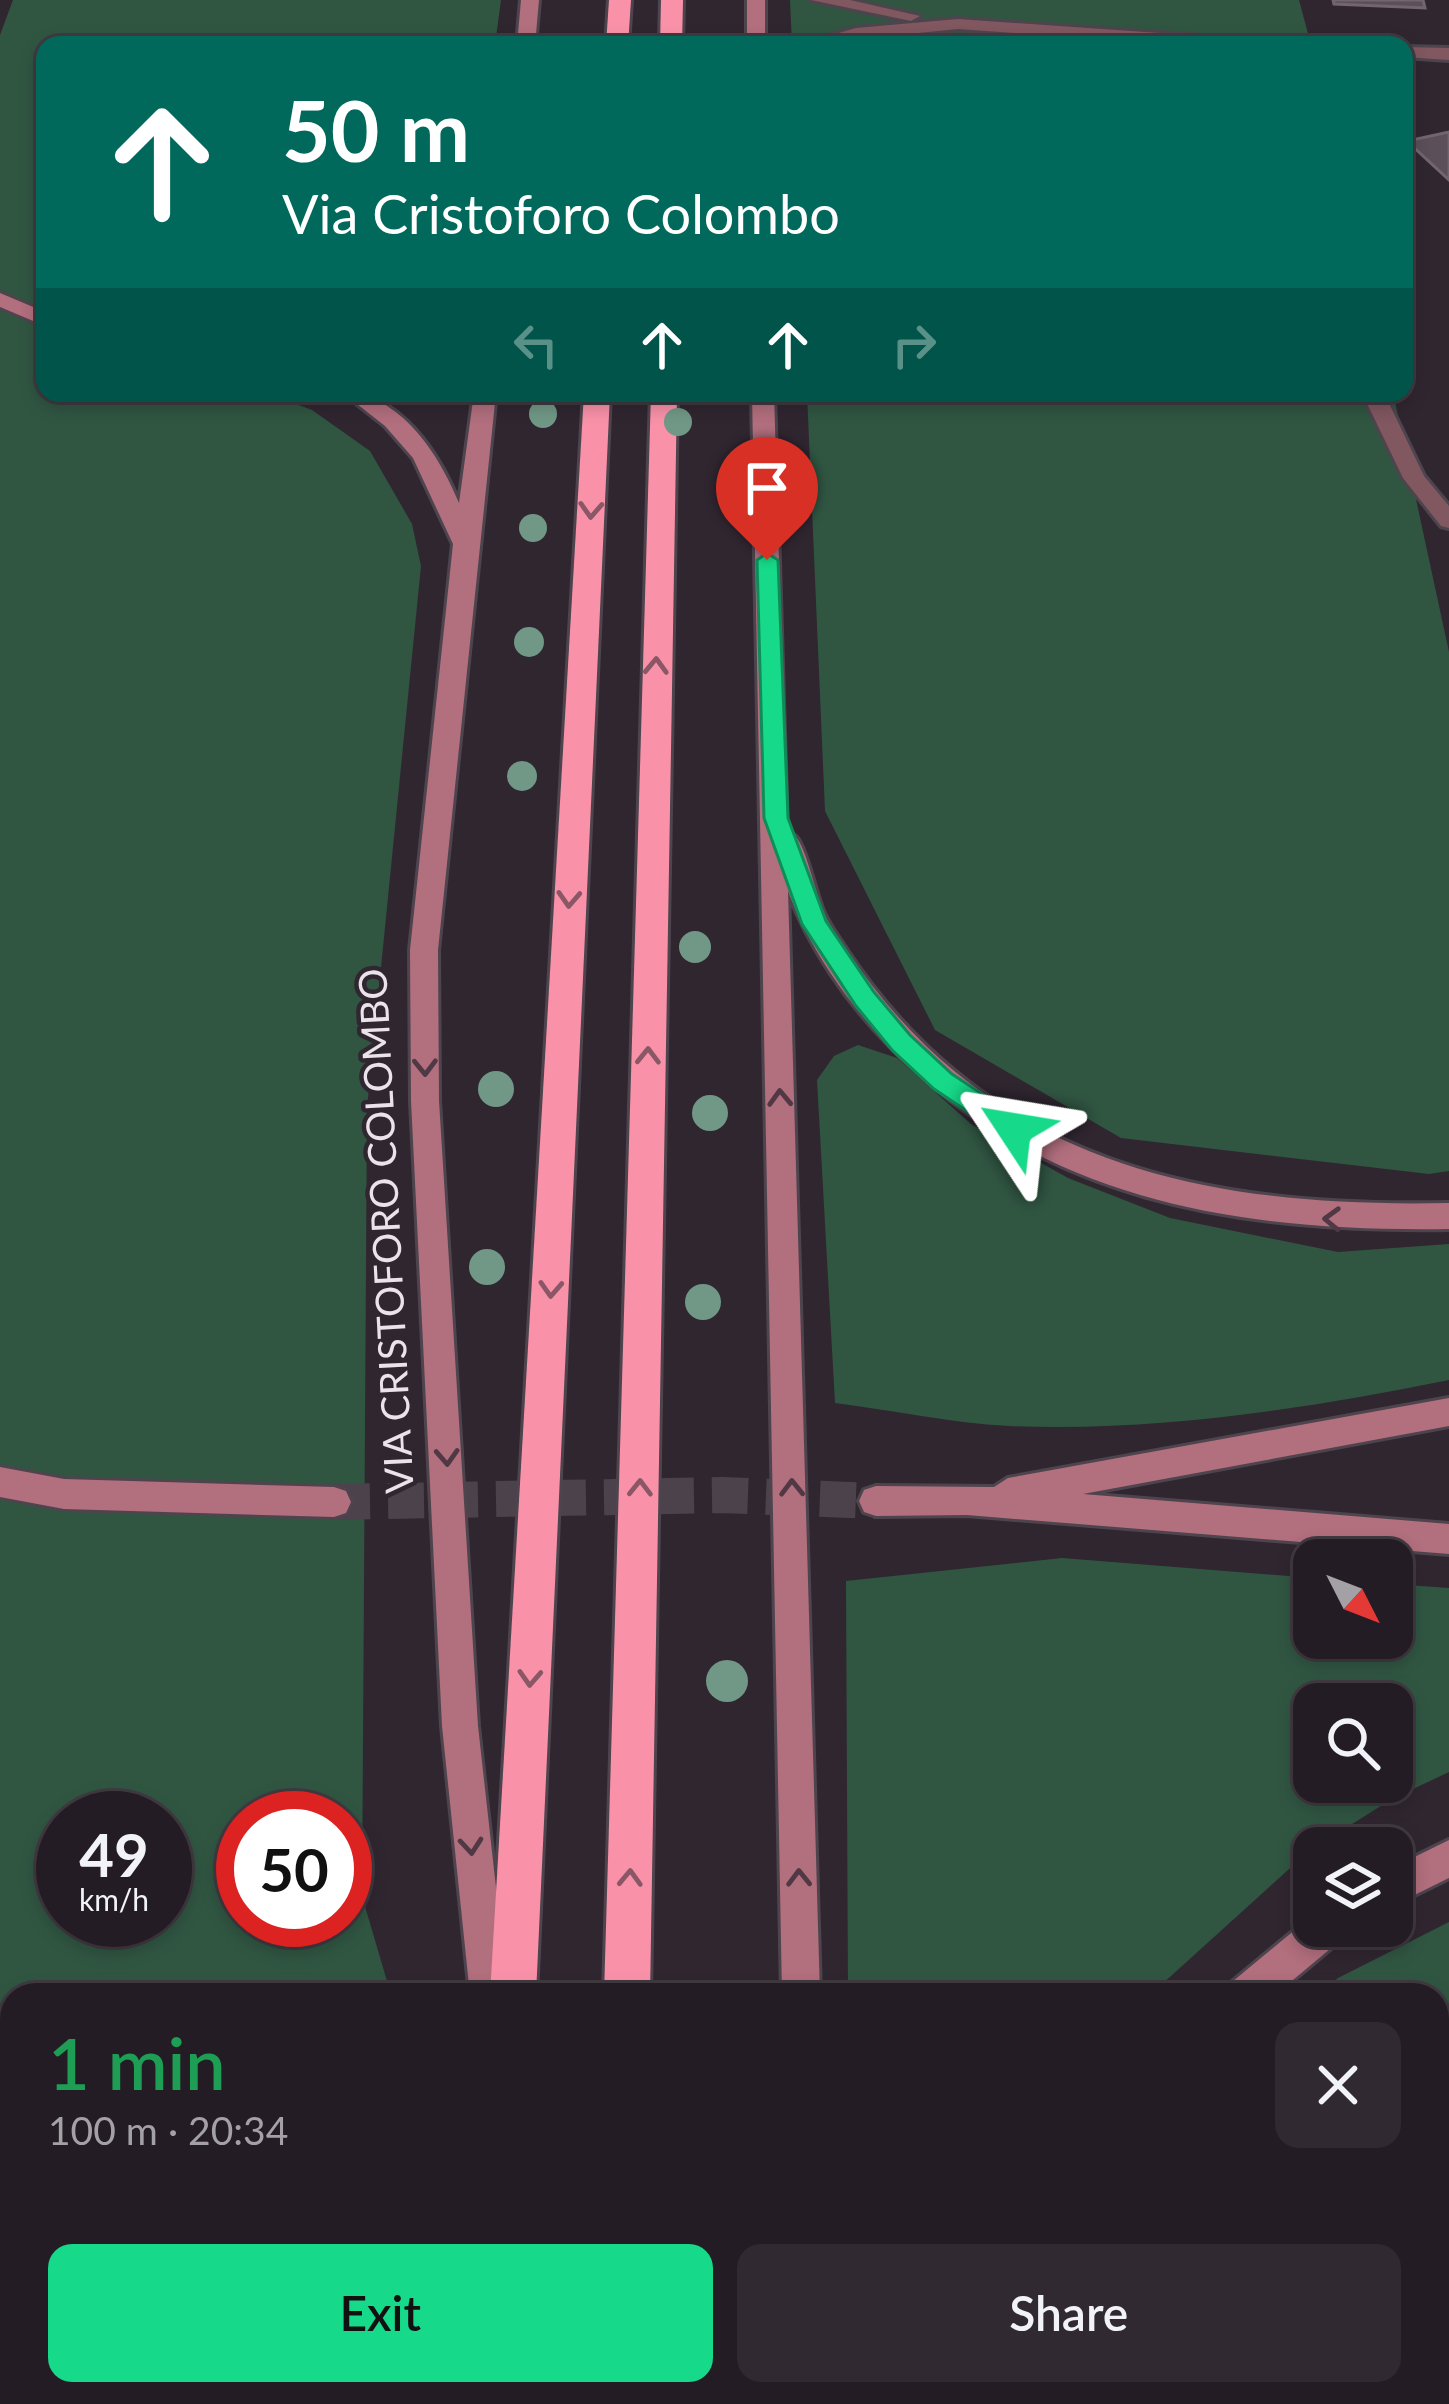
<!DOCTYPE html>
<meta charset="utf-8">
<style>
body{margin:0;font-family:Lato,sans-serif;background:#302931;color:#f1f3f6;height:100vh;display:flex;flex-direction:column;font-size:45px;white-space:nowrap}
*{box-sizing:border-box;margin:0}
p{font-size:39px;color:#a3a1a6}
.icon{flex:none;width:66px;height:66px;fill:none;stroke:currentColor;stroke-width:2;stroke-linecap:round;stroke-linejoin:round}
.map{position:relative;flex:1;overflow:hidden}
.side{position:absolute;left:0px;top:1983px;width:1449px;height:423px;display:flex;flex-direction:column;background:#241c24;border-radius:36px 36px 0 0;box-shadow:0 6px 18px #0003,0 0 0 3px #413a41}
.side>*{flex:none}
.hud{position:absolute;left:36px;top:36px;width:1377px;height:366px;border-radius:24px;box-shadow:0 6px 18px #0003,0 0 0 3px #413a41;background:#00695c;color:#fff;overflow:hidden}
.needle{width:78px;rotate:132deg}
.fabs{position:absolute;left:1293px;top:1539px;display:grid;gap:24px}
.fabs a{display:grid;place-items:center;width:120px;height:120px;border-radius:24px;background:#241c24;box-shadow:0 6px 18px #0003,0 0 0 3px #413a41;font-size:60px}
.speed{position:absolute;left:36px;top:1791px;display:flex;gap:24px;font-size:60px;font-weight:700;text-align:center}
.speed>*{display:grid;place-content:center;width:156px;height:156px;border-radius:50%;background:#241c24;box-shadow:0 6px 18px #0003,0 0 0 3px #413a41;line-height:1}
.speed small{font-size:30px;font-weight:400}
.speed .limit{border:18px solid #d22;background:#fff;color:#111}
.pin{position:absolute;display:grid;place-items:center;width:102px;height:102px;color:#fff;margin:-123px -51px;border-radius:50% 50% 50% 0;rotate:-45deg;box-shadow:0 0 12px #0007}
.pin .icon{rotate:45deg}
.me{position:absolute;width:132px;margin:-66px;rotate:303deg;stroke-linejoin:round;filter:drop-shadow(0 0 9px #0008)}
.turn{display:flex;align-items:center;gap:42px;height:252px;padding:0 48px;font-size:54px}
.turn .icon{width:156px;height:156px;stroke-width:2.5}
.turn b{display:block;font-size:84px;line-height:102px}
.lanes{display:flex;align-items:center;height:114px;padding:0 48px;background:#0003;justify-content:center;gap:60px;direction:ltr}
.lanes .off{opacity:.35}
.round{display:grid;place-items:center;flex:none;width:126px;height:126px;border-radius:24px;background:#302931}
.summary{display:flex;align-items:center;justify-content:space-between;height:204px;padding:0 48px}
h1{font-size:72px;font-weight:600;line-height:90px;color:#1e9e55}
.cta{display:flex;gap:24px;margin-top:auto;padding:24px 48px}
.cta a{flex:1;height:138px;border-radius:24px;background:#16d989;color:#111;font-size:48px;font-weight:600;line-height:138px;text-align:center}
.cta a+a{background:#302931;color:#f1f3f6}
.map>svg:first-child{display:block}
.green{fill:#305642;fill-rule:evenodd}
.building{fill:#5b4f59;stroke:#726570;stroke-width:3}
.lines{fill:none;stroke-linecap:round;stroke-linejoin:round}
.secondary-tunnel{stroke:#4c424c;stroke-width:36;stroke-dasharray:36 18;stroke-linecap:butt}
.street-casing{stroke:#4e444e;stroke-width:6}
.secondary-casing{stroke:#4e444e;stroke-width:6}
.highway-casing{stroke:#4e444e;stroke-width:6}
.street{fill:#815760;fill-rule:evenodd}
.secondary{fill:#b26f7e;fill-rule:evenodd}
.highway{fill:#f992a9;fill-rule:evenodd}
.tree{fill:#719886}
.oneway{stroke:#8a5766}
.oneway2{stroke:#503844}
.route{fill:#16d989;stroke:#0e8d59;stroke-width:3}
.labels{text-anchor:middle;stroke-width:9;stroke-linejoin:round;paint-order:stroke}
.street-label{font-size:39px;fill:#eae3ea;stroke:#302630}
</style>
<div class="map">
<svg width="1449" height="2404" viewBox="0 0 1449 2404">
<rect width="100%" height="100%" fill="#302630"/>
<g class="green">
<path d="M13 0H501L495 45H45V393H267L312 410 370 451 412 524 421 566 367 1108 362 1896 391 1995H12V2394H715V2404H0V35ZM63 1818H165V1920H63ZM243 1818H345V1920H243Z"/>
<path d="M790 0H1299L1311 45H792Z"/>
<path d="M807 393H1393L1449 652V1171L1429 1174 1121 1138 935 1030 825 811Z"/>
<path d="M858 1045 897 1058 971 1124 1068 1178 1170 1218 1338 1252 1449 1244V1380C1304 1409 1158 1432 1009 1426 951 1423 892 1410 835 1403L817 1080 834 1056Z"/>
<path d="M1062 1558 1314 1578V1638H1392V1584L1449 1588V1772L1392 1799 1309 1851 1150 1995H848L846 1581ZM1392 1704V1782H1314V1704Z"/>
<path d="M1449 1922V2404H962L969 2394H1437V1995H1318L1338 1978Z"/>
</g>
<g class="building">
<path d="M1333 0H1423L1425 8 1334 4Z"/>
<path d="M1449 132V180L1407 141Z"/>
</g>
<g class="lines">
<path class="secondary-tunnel" d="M334 1502 722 1495 876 1501"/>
<g class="street-casing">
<g id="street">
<path d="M811 0H850L920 16 911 21Z"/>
<path d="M958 19 1260 40 1269 45H1181L958 29 797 45 856 28Z"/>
<path d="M1404 47 1449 48V60L1404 57Z"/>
<path d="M1362 393H1384L1424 476 1449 506V528L1441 526 1403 478Z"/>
</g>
</g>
<g class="secondary-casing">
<g id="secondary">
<path d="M521 0H539L535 45H517Z"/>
<rect x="747" y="0" width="18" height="45"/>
<path d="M0 293 45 312V326L0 307Z"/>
<path d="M343 393C400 393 439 454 459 503L474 393H496L438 950 439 1101 478 1726 508 1995H470L442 1726 411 1101 410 950 453 544 413 458 385 426Z"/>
<path d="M752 393H774L787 833C789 834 793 834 795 836 806 846 816 896 824 913 830 927 840 939 848 952 991 1166 1207 1208 1449 1203V1229C1239 1232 1039 1202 887 1043 846 1001 809 947 788 891L820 1995H782Z"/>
<path d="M1449 1398V1426L1083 1494 1449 1524V1554L967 1515 876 1516 864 1512 859 1501 864 1490 876 1486 994 1487 1008 1478Z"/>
<path d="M0 1467 64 1479 334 1487 346 1491 351 1502 346 1513 334 1517 64 1509 0 1497Z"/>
<path d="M1449 1840V1878L1392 1906V1868Z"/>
<path d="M1314 1914V1926H1348L1342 1939 1275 1995H1226L1232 1982Z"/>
<rect x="787" y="2394" width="42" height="10"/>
<path d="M894 2394H938L934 2404H890Z"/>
</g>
</g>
<g class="highway-casing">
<g id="highway">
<path d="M609 0H631L628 45H606Z"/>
<path d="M661 0H683L682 45H660Z"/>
<path d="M584 393H610L536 1995H490Z"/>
<path d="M651 393H677L650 1995H604Z"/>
<path d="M466 2394H516L515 2404H465Z"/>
<rect x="592" y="2394" width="50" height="10"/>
</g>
</g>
<use href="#street" class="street"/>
<use href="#secondary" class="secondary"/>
<use href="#highway" class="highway"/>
</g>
<g class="tree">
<circle cx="543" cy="414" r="14"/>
<circle cx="678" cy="422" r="14"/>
<circle cx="533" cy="528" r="14"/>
<circle cx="529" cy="642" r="15"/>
<circle cx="522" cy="776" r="15"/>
<circle cx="695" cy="947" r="16"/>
<circle cx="496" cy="1089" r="18"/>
<circle cx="710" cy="1113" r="18"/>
<circle cx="487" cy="1267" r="18"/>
<circle cx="703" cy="1302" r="18"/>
<circle cx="727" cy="1681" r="21"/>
</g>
<defs><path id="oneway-chevron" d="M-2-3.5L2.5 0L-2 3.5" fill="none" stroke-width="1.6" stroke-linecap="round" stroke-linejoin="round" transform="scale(3)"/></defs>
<g class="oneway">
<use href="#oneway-chevron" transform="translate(591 510) rotate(93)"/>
<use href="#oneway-chevron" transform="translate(656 666) rotate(-88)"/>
<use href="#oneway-chevron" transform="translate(569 899) rotate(93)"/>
<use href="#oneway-chevron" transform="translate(648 1056) rotate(-89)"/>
<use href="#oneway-chevron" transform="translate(551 1289) rotate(93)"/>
<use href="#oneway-chevron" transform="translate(640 1488) rotate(-89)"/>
<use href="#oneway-chevron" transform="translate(530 1678) rotate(93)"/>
<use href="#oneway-chevron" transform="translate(630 1878) rotate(-88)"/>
</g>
<g class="oneway2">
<use href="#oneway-chevron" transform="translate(425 1067) rotate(89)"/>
<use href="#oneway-chevron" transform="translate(780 1098) rotate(-92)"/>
<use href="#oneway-chevron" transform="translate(1332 1219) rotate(-178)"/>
<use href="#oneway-chevron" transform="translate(447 1457) rotate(87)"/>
<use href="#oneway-chevron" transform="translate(792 1488) rotate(-91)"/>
<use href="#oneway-chevron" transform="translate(471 1846) rotate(85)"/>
<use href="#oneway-chevron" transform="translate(799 1878) rotate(-91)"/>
</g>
<path class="route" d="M767 553 778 560 788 818 826 921 874 992 910 1035 952 1074 1023 1121 1027 1129 1023 1136H1004L934 1089 892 1050 856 1006 802 924 764 818 757 560Z"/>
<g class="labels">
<g class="street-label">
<text transform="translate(386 1231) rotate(-93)" y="14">VIA CRISTOFORO COLOMBO</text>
</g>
</g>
</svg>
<div class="fabs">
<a><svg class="needle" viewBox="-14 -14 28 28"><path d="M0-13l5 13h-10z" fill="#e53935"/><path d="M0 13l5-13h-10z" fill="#a3a1a6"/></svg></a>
<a><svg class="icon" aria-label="search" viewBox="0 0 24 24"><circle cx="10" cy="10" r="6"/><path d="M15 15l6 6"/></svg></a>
<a><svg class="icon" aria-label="layers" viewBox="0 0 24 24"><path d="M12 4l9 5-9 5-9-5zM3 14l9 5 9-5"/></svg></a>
</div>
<div class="speed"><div>49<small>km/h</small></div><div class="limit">50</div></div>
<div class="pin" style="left:767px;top:560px;background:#d93025"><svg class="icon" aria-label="arrive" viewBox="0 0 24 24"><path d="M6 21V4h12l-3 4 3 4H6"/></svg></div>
<svg class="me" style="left:1014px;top:1129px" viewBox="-20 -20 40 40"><path d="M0-17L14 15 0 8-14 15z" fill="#16d989" stroke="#fff" stroke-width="4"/></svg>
<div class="hud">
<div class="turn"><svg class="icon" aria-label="ahead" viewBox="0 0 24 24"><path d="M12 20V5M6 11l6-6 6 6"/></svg><div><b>50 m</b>Via Cristoforo Colombo</div></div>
<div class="lanes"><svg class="icon off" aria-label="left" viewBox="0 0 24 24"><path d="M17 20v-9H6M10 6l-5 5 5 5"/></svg><svg class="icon" aria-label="ahead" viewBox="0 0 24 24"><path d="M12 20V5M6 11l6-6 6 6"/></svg><svg class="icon" aria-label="ahead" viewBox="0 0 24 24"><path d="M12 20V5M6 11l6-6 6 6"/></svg><svg class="icon off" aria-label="right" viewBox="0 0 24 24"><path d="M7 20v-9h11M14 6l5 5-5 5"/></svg></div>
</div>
<section class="side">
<div class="summary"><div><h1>1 min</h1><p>100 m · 20:34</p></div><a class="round"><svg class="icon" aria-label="close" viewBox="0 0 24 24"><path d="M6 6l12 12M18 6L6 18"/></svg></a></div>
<div class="cta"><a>Exit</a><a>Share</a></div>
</section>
</div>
